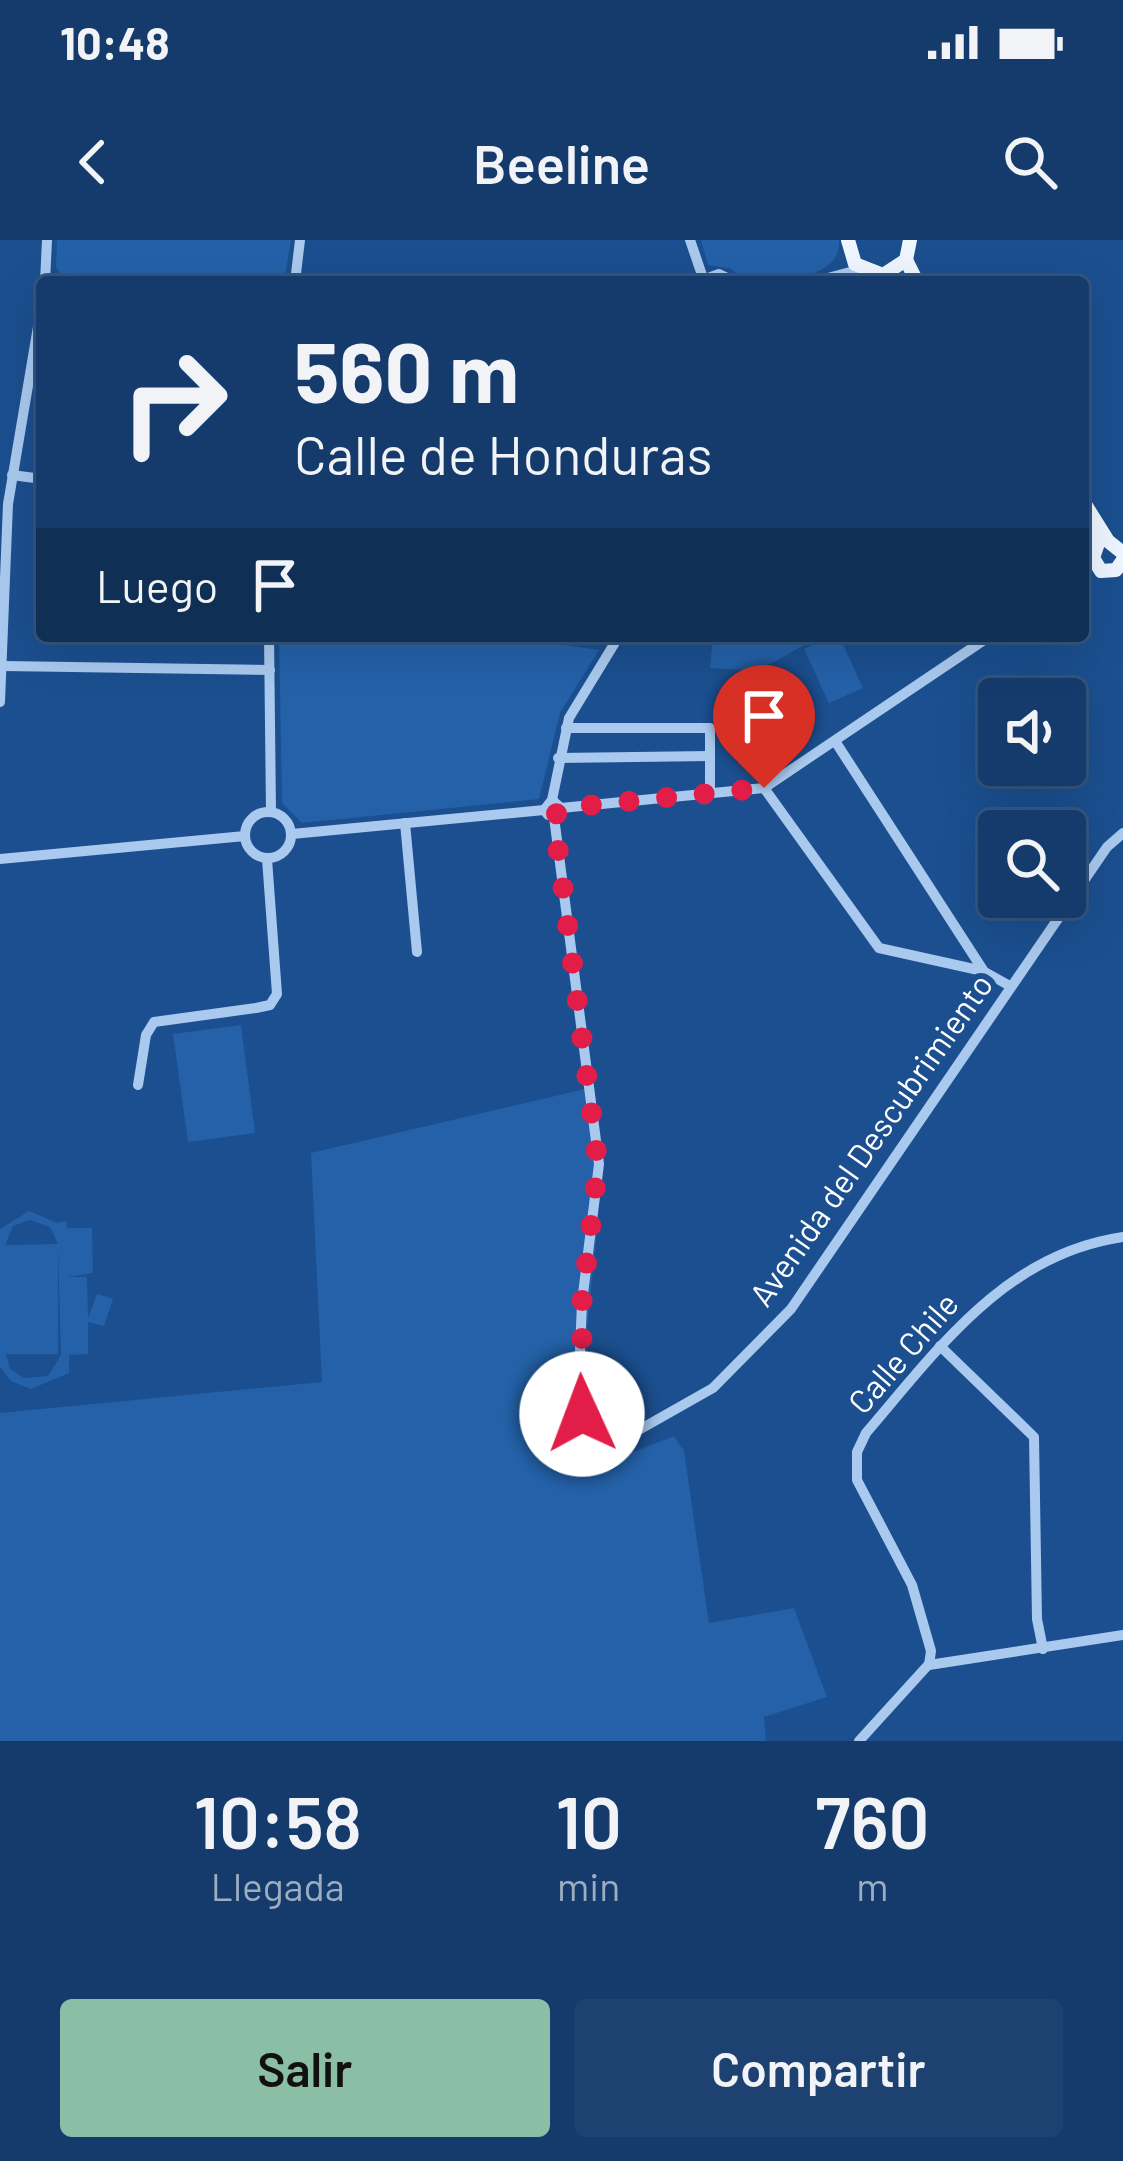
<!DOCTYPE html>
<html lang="es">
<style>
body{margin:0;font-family:Barlow,sans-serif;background:#1d4271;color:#f1f3f6;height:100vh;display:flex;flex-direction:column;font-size:45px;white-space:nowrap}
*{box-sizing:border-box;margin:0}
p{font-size:39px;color:#9dadc1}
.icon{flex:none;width:66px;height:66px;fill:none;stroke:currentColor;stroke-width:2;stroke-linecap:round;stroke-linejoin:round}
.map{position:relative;height:1501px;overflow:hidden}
.panel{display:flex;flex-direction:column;background:#143b6b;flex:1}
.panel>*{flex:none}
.guide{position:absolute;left:36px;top:36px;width:1053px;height:366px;border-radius:12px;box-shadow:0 12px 48px #0002,0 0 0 3px #33557e;background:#143b6b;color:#f1f3f6;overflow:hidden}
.controls{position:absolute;left:978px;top:438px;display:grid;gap:24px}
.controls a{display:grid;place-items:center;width:108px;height:108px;border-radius:12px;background:#143b6b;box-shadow:0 12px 48px #0002,0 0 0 3px #33557e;font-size:60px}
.pin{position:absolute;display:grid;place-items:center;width:102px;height:102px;color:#fff;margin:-123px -51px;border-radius:50% 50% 50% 0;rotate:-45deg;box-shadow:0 0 12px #0007}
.pin .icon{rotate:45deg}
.me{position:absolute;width:132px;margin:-66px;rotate:358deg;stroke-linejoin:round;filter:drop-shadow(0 0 9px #0008)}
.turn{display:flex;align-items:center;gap:42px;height:252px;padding:0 60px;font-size:54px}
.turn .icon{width:156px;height:156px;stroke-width:2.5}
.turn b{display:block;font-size:84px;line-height:102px}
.then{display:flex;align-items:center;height:114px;padding:0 60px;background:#0003;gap:24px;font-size:45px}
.eta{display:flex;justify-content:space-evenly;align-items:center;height:204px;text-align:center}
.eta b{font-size:72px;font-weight:600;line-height:84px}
.cta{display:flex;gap:24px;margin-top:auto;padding:24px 60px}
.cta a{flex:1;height:138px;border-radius:12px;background:#8abfa5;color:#111;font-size:48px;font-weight:600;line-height:138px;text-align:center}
.cta a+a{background:#1d4271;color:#f1f3f6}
.status{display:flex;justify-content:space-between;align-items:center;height:84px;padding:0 60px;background:#143b6b;direction:ltr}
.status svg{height:33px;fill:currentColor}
header{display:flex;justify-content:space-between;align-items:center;height:156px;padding:0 60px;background:#143b6b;font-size:54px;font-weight:600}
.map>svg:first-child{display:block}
.green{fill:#2461a8;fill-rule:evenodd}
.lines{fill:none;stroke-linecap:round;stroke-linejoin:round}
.minor{stroke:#a9c9ee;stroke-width:10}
.major{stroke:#f0f6ff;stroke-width:14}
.route{stroke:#e11d48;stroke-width:21;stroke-dasharray:0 37.8}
.labels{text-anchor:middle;stroke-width:12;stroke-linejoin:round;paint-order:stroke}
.street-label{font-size:33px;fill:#fff;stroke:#1b4f8f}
</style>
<div class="status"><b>10:48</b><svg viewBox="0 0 49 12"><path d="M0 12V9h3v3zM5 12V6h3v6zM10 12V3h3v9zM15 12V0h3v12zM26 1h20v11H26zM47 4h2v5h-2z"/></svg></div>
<header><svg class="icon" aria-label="back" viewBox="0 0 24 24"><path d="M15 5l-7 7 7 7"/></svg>Beeline<svg class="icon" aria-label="search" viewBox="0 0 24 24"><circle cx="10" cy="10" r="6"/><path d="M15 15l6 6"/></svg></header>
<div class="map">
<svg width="1123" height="1501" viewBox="0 0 1123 1501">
<rect width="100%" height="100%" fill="#1b4f8f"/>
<g class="green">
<path d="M57 0H291L284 42H66L56 27Z"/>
<path d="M701 0H839C843 40 775 42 746 42L731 29 708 25Z"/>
<path d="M279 396H505L599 410 560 473 539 559 302 583 282 563Z"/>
<path d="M713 396H821L757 431 710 428Z"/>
<path d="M832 396H839L863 448 829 463 804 409Z"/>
<path d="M241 785 255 893 188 902 173 794Z"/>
<path d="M594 847 597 990 572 1236 674 1196 684 1211 709 1383 794 1368 827 1457 764 1477 766 1501H0V1173L322 1142 311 913Z"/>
<path d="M29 971 57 983 66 981 67 988H92L93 1033 67 1037H87L88 1078 97 1054 113 1059 104 1086 88 1082V1114L69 1115V1133L31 1149 11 1141 0 1127V989ZM30 980 50 987 58 1004 5 1005 13 986ZM58 1007 61 1115 48 1136 24 1138 10 1129 6 1114H58Z"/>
</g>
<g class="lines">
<g class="minor">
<path d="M690 0 703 38"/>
<path d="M700 41 719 34 735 42"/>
<path d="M45 42 47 0"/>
<path d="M295 42 300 0"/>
<path d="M813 42 861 29"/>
<path d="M12 235 42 239"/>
<path d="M1083 329 1093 313"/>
<path d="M269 396 271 572"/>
<path d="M3 426 270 430"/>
<path d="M0 462 8 264 42 63"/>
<path d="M566 488H710V554"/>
<path d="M835 501 983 730"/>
<path d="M558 518 710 516"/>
<path d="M764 548 879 708 983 731 1010 746"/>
<path d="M552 560 569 478 619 396"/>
<path d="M544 570 552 560 561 568 764 548 990 396"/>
<circle cx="268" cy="595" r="23"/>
<path d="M554 577 599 924 582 1062 578 1162 582 1174 624 1193 637 1191 713 1148 791 1069 1107 607 1123 593"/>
<path d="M405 583 417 712"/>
<path d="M292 594 544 570 548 575"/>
<path d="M0 619 245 596"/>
<path d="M138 845 146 795 154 782 256 768 270 765 277 754 267 619"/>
<path d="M1123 997C1005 1014 939 1108 866 1193L857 1212V1240L912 1345 931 1411 929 1425 1123 1395"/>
<path d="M940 1106 1034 1197 1037 1379 1043 1409"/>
<path d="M859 1501 929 1424"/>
</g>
<g class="major">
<path d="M848 0 855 24 883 35 906 20 910 0"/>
<path d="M906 20 917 42"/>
<path d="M1083 261 1108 301 1123 313"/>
<path d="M1083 279 1097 306"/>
<path d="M1097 306 1093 318 1101 331 1116 330 1123 320"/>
</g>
</g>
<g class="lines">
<path class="route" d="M582 1174V1062L598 924 554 577 561 568 764 548"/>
</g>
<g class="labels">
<g class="street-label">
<text transform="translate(871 900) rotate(-55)" y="12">Avenida del Descubrimiento</text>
<text transform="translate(903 1113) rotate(-49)" y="12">Calle Chile</text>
</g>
</g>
</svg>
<div class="controls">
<a><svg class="icon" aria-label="sound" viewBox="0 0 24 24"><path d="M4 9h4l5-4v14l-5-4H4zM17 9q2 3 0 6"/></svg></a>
<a><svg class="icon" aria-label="search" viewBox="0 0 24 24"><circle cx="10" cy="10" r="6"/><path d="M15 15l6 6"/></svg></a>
</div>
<div class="pin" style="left:764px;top:548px;background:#d93025"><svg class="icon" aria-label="arrive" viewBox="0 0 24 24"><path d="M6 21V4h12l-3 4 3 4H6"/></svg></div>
<svg class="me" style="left:582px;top:1174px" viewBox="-20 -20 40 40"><circle r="19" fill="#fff"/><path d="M0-13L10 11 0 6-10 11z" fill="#e11d48"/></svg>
<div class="guide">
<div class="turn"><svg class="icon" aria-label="right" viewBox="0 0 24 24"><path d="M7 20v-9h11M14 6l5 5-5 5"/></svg><div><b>560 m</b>Calle de Honduras</div></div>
<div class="then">Luego<svg class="icon" aria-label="arrive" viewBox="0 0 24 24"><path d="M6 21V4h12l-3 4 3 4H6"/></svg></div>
</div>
</div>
<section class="panel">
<div class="eta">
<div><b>10:58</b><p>Llegada</p></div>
<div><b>10</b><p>min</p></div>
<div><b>760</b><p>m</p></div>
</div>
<div class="cta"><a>Salir</a><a>Compartir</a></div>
</section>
